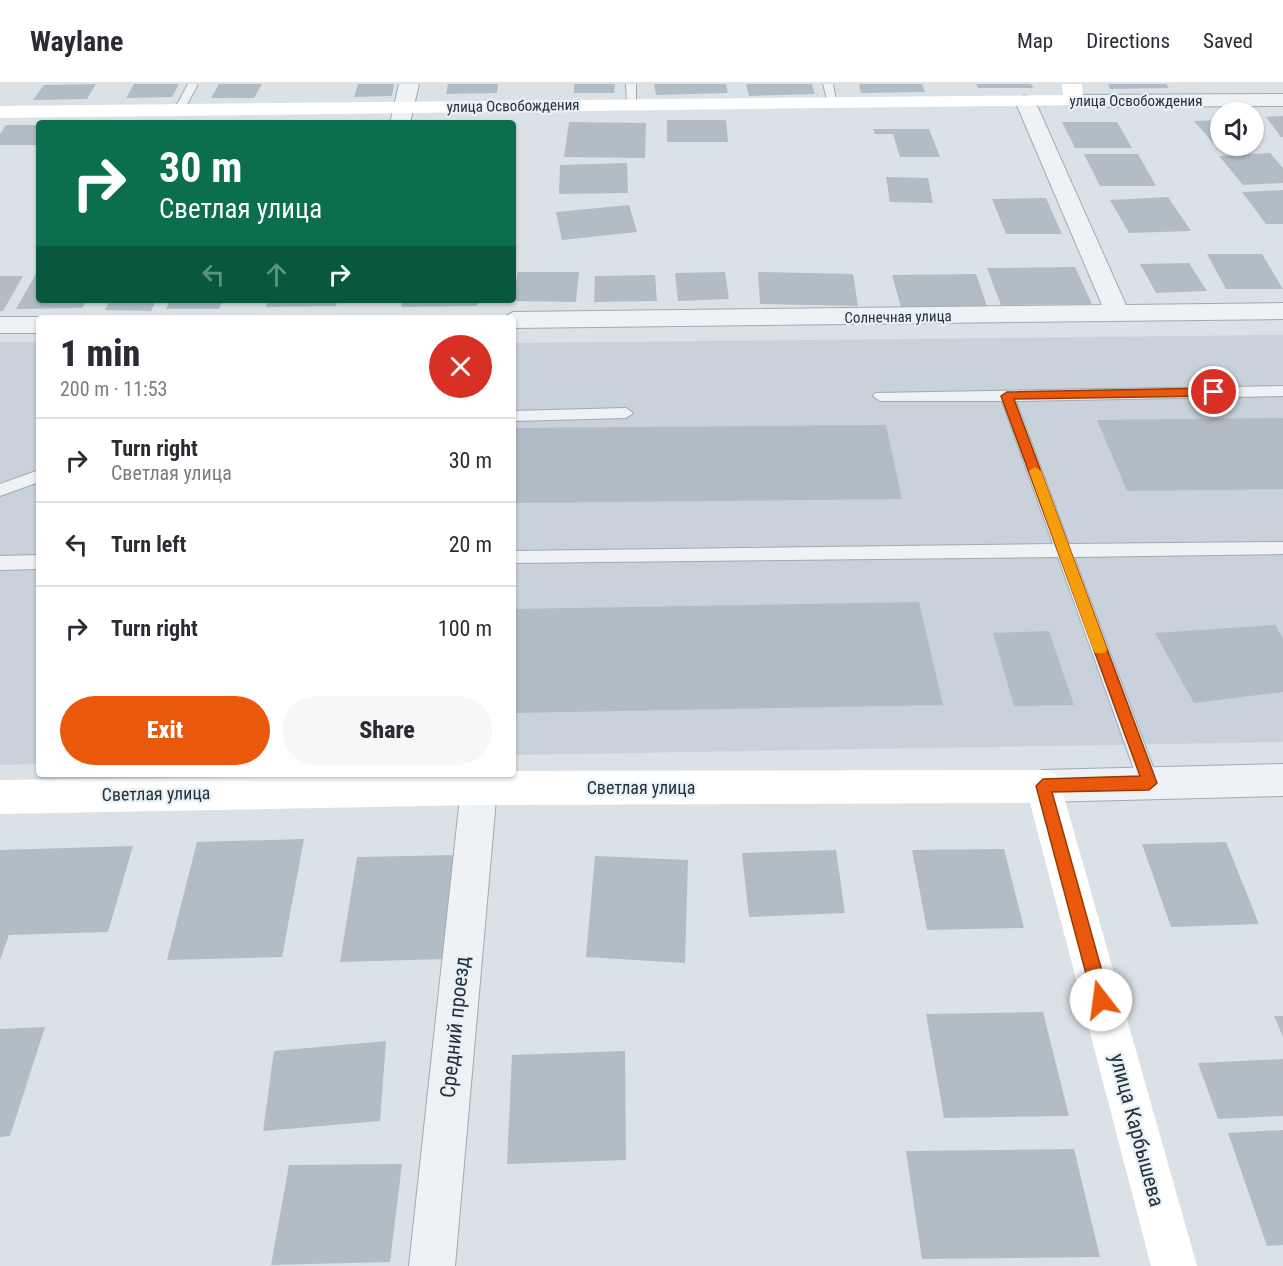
<!DOCTYPE html>
<meta charset="utf-8">
<style>
body{margin:0;font-family:"Roboto Condensed",sans-serif;background:#f7f7f7;color:#2b2b33;height:100vh;display:flex;flex-direction:column;font-size:22px;white-space:nowrap}
*{box-sizing:border-box;margin:0}
p{font-size:20px;color:#7c7c81}
.icon{flex:none;width:33px;height:33px;fill:none;stroke:currentColor;stroke-width:2;stroke-linecap:round;stroke-linejoin:round}
.map{position:relative;flex:1;overflow:hidden}
.side{position:absolute;left:36px;top:231px;width:480px;height:462px;display:flex;flex-direction:column;background:#fff;border-radius:6px;box-shadow:0 2px 4px #0004}
.side>*{flex:none}
.banner{position:absolute;left:36px;top:36px;width:480px;height:183px;border-radius:6px;box-shadow:0 2px 4px #0004;background:#0b6e4f;color:#fff;overflow:hidden}
.tools{position:absolute;left:1210px;top:18px;display:grid;gap:12px}
.tools a{display:grid;place-items:center;width:54px;height:54px;border-radius:50%;background:#fff;box-shadow:0 2px 4px #0004;font-size:30px}
.pin{position:absolute;display:grid;place-items:center;width:51px;height:51px;color:#fff;margin:-26px;border:3px solid #fff;border-radius:50%;box-shadow:0 2px 6px #0007}
.me{position:absolute;width:66px;margin:-33px;rotate:345deg;stroke-linejoin:round;filter:drop-shadow(0 0 4px #0008)}
.turn{display:flex;align-items:center;gap:21px;height:126px;padding:0 24px;font-size:27px}
.turn .icon{width:78px;height:78px;stroke-width:2.5}
.turn b{display:block;font-size:42px;line-height:51px}
.lanes{display:flex;align-items:center;height:57px;padding:0 24px;background:#0003;justify-content:center;gap:30px;direction:ltr}
.lanes .off{opacity:.35}
.round{display:grid;place-items:center;flex:none;width:63px;height:63px;border-radius:32px;background:#f7f7f7}
.headline{display:flex;align-items:center;justify-content:space-between;height:102px;padding:0 24px}
h1{font-size:36px;font-weight:800;line-height:45px}
.cta{display:flex;gap:12px;margin-top:auto;padding:12px 24px}
.cta a{flex:1;height:69px;border-radius:36px;background:#ea580c;color:#fff;font-size:24px;font-weight:800;line-height:69px;text-align:center}
.cta a+a{background:#f7f7f7;color:#2b2b33}
ul{padding:0;list-style:none}
li{display:flex;align-items:center;gap:18px;height:84px;padding:0 24px;border-top:2px solid #e1e1e2}
li div{flex:1}
li b{display:block;font-size:22px}
li em{font-style:normal}
header{display:flex;align-items:center;gap:36px;box-sizing:border-box;height:84px;padding:0 30px;background:#fff;border-bottom:2px solid #e1e1e2}
header strong{font-size:28px}
nav{display:flex;gap:33px;margin-inline-start:auto;font-size:21px}
.map>svg:first-child{display:block}
.built{fill:#c9d1da}
.building{fill:#b2bcc5}
.lines{fill:none;stroke-linecap:round;stroke-linejoin:round}
.lane-casing{stroke:#a0aab1;stroke-width:2}
.street-casing{stroke:#a0aab1;stroke-width:2}
.lane{fill:#eef2f5;fill-rule:evenodd}
.street{fill:#eef2f5;fill-rule:evenodd}
.secondary{fill:#fff;fill-rule:evenodd}
.route{fill:#ea580c;stroke:#983908;stroke-width:1.5}
.slow{fill:#f59e0b}
.labels{text-anchor:middle;stroke-width:4.5;stroke-linejoin:round;paint-order:stroke}
.far-street-label{font-size:15px;fill:#24323f;stroke:#eaf1f5}
.street-label{font-size:18px;fill:#24323f;stroke:#eaf1f5}
.near-street-label{font-size:21px;fill:#24323f;stroke:#eaf1f5}
</style>
<header>
<strong>Waylane</strong>
<nav><a>Map</a><a>Directions</a><a>Saved</a></nav>
</header>
<div class="map">
<svg width="1283" height="1182" viewBox="0 0 1283 1182">
<rect width="100%" height="100%" fill="#dbe2e7"/>
<g class="built">
<path d="M1283 251V658L513 671V259Z"/>
<path d="M0 258H39V680L0 681Z"/>
</g>
<g class="building">
<path d="M96 0 87 15 33 16 44 1Z"/>
<path d="M134 0H179L172 13 126 14Z"/>
<path d="M219 0H262L254 14H211Z"/>
<path d="M358 0H394L392 12 354 13Z"/>
<path d="M448 0H498L497 9 446 10Z"/>
<path d="M574 0H615L614 9H574Z"/>
<path d="M654 0H726L728 9 656 11Z"/>
<path d="M746 0H812L815 10 749 12Z"/>
<path d="M859 0H922L925 8 861 9Z"/>
<path d="M976 0H1031L1033 4H978Z"/>
<path d="M1108 0H1166L1169 4 1110 5Z"/>
<path d="M1283 32V53H1281L1266 33Z"/>
<path d="M667 36H726L728 58H667Z"/>
<path d="M1221 36V58L1213 59 1194 37Z"/>
<path d="M569 38 646 39 645 74 564 73Z"/>
<path d="M1062 38H1117L1132 64H1075Z"/>
<path d="M6 41H39V61H0V50Z"/>
<path d="M873 45H929L940 73H900L893 50H875Z"/>
<path d="M1270 69 1283 84V99L1243 101 1219 72Z"/>
<path d="M1084 70H1138L1156 102H1100Z"/>
<path d="M627 79 628 109 559 110 560 81Z"/>
<path d="M886 93 928 94 933 119 890 118Z"/>
<path d="M1283 106V140H1266L1242 108Z"/>
<path d="M1168 113 1191 147 1129 149 1110 116Z"/>
<path d="M1046 114 1062 150H1006L992 115Z"/>
<path d="M629 121 637 148 562 156 556 128Z"/>
<path d="M1207 170H1262L1283 205H1226Z"/>
<path d="M1189 179 1207 207 1156 209 1140 180Z"/>
<path d="M1075 183 1092 220 1001 221 987 184Z"/>
<path d="M37 188 39 216H87L82 224 16 225Z"/>
<path d="M518 188H579L576 218 513 217Z"/>
<path d="M725 188 729 215 678 217 675 189Z"/>
<path d="M758 188 853 190 858 222 760 220Z"/>
<path d="M976 190 987 222 901 223 892 191Z"/>
<path d="M655 191 657 217 594 218 595 192Z"/>
<path d="M0 192H23L3 227H0Z"/>
<path d="M110 216H156L151 227 105 226Z"/>
<path d="M170 216H223L219 225H166Z"/>
<path d="M268 216H338L336 222 266 223Z"/>
<path d="M402 216H478L477 222 401 223Z"/>
<path d="M1283 334V405L1127 407 1097 336Z"/>
<path d="M886 341 902 415 513 419V344Z"/>
<path d="M919 518 943 621 513 629V525Z"/>
<path d="M1275 541 1283 554V608L1194 619 1155 549Z"/>
<path d="M1049 547 1074 621 1014 622 993 549Z"/>
<path d="M304 755 282 873 167 876 197 758Z"/>
<path d="M1226 758 1259 840 1171 843 1142 760Z"/>
<path d="M133 762 108 848 9 851 0 876V766Z"/>
<path d="M1004 765 1024 844 927 846 912 766Z"/>
<path d="M836 766 845 829 749 833 742 769Z"/>
<path d="M456 771 446 875 340 878 357 773Z"/>
<path d="M595 772 688 776 685 879 586 873Z"/>
<path d="M1043 928 1069 1032 944 1034 926 930Z"/>
<path d="M1274 932H1283V953Z"/>
<path d="M45 943 10 1052 0 1053V945Z"/>
<path d="M386 957 380 1037 263 1047 274 967Z"/>
<path d="M625 967 626 1076 507 1080 512 971Z"/>
<path d="M1283 975V1032L1218 1035 1198 979Z"/>
<path d="M1283 1046V1161L1267 1162 1228 1049Z"/>
<path d="M1074 1065 1100 1173 922 1175 906 1067Z"/>
<path d="M402 1080 390 1178 271 1181 289 1081Z"/>
</g>
<g class="lines">
<g class="lane-casing">
<g id="lane">
<path d="M188 0H198L183 28H175L174 26Z"/>
<path d="M626 0H636V23L627 21Z"/>
<path d="M823 0H833L837 21 828 19Z"/>
<path d="M1283 302V312L1016 317 1069 460 1283 458V470L1074 473 1159 699 1156 705 1149 708 1142 705 1139 699 1058 473 513 479V467L1053 460 1002 317H880L873 312 875 309Z"/>
<path d="M626 324 633 329 626 334 513 337V327Z"/>
<path d="M39 386V398L0 412V400Z"/>
<path d="M39 471V485L0 486V472Z"/>
</g>
</g>
<g class="street-casing">
<g id="street">
<path d="M399 0H419L410 39H390Z"/>
<path d="M1283 10V22L1073 23 1063 17 1073 11Z"/>
<path d="M1025 11 1035 17 1126 221 1283 219V235L513 244V234H502L513 228 1102 221 1015 17Z"/>
<path d="M0 233H39L43 234H39V249H0Z"/>
<path d="M1283 680V712L1043 718 1030 714 1025 702 1030 690 1043 686Z"/>
<path d="M472 690 492 692 497 704 455 1182H409L461 704 466 692Z"/>
</g>
</g>
<use href="#lane" class="lane"/>
<use href="#street" class="street"/>
<g class="secondary">
<path d="M1062 0H1082L1083 17 1080 21 0 34V22L1063 11Z"/>
<path d="M1043 686 1056 690 1061 702 1197 1182H1151L1030 719 479 721 0 730V696L513 690V687Z"/>
</g>
</g>
<path class="route" d="M1214 304 1219 308 1214 312 1014 315 1157 699 1149 706 1052 708 1110 916 1107 922 1101 924 1096 922 1093 916 1036 702 1043 695 1140 692 1001 312 1007 308Z"/>
<path class="slow" d="M1035 383 1041 387 1107 565 1105 569H1095L1093 565 1029 387Z"/>
<g class="labels">
<g class="far-street-label">
<text x="1136" y="22">улица Освобождения</text>
<text transform="translate(513 22) rotate(-1)" y="5">улица Освобождения</text>
<text transform="translate(898 233) rotate(-1)" y="5">Солнечная улица</text>
</g>
<g class="street-label">
<text x="641" y="710">Светлая улица</text>
<text transform="translate(156 710) rotate(-1)" y="6">Светлая улица</text>
</g>
<g class="near-street-label">
<text transform="translate(455 943) rotate(-84)" y="7">Средний проезд</text>
<text transform="translate(1137 1046) rotate(75)" y="7">улица Карбышева</text>
</g>
</g>
</svg>
<div class="tools">
<a><svg class="icon" aria-label="sound" viewBox="0 0 24 24"><path d="M4 9h4l5-4v14l-5-4H4zM17 9q2 3 0 6"/></svg></a>
</div>
<div class="pin" style="left:1214px;top:308px;background:#d93025"><svg class="icon" aria-label="arrive" viewBox="0 0 24 24"><path d="M6 21V4h12l-3 4 3 4H6"/></svg></div>
<svg class="me" style="left:1101px;top:916px" viewBox="-20 -20 40 40"><circle r="19" fill="#fff"/><path d="M0-13L10 11 0 6-10 11z" fill="#ea580c"/></svg>
<div class="banner">
<div class="turn"><svg class="icon" aria-label="right" viewBox="0 0 24 24"><path d="M7 20v-9h11M14 6l5 5-5 5"/></svg><div><b>30 m</b>Светлая улица</div></div>
<div class="lanes"><svg class="icon off" aria-label="left" viewBox="0 0 24 24"><path d="M17 20v-9H6M10 6l-5 5 5 5"/></svg><svg class="icon off" aria-label="ahead" viewBox="0 0 24 24"><path d="M12 20V5M6 11l6-6 6 6"/></svg><svg class="icon" aria-label="right" viewBox="0 0 24 24"><path d="M7 20v-9h11M14 6l5 5-5 5"/></svg></div>
</div>
<section class="side">
<div class="headline"><div><h1>1 min</h1><p>200 m · 11:53</p></div><a class="round" style="background:#d93025;color:#fff"><svg class="icon" aria-label="close" viewBox="0 0 24 24"><path d="M6 6l12 12M18 6L6 18"/></svg></a></div>
<ul>
<li><svg class="icon" aria-label="right" viewBox="0 0 24 24"><path d="M7 20v-9h11M14 6l5 5-5 5"/></svg><div><b>Turn right</b><p>Светлая улица</p></div><em>30 m</em></li>
<li><svg class="icon" aria-label="left" viewBox="0 0 24 24"><path d="M17 20v-9H6M10 6l-5 5 5 5"/></svg><div><b>Turn left</b></div><em>20 m</em></li>
<li><svg class="icon" aria-label="right" viewBox="0 0 24 24"><path d="M7 20v-9h11M14 6l5 5-5 5"/></svg><div><b>Turn right</b></div><em>100 m</em></li>
</ul>
<div class="cta"><a>Exit</a><a>Share</a></div>
</section>
</div>
